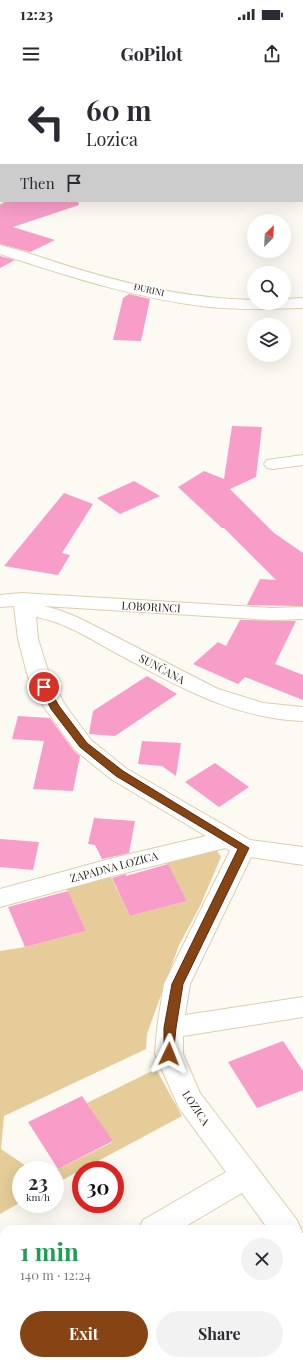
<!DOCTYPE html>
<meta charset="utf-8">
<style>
body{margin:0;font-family:"Playfair Display",serif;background:#f2f2f3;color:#2b2b33;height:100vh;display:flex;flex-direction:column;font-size:15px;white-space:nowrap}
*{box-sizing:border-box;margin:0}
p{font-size:13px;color:#7c7c81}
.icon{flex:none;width:22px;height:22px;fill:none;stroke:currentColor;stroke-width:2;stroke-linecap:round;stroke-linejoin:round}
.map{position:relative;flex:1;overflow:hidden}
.details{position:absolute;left:0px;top:1145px;width:303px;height:140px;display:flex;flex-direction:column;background:#fff;border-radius:12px 12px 0 0;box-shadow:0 4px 16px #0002}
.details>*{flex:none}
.hud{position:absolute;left:0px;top:0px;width:303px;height:122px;box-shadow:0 4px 16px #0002;background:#fff;color:#2b2b33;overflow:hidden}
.needle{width:26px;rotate:24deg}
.controls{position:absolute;left:247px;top:134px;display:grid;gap:8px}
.controls a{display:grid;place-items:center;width:44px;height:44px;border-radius:50%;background:#fff;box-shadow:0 4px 16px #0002;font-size:20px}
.speed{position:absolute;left:12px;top:1081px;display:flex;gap:8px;font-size:20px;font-weight:700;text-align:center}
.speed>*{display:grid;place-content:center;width:52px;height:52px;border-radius:50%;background:#fff;box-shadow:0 4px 16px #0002;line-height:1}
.speed small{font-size:10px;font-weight:400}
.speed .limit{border:6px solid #d22;background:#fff;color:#111}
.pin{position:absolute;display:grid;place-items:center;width:34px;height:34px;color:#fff;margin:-17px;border:2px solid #fff;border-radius:50%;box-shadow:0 1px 4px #0007}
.me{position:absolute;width:44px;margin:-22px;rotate:2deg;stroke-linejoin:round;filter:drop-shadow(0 0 3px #0008)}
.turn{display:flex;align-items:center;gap:14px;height:84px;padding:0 20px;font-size:18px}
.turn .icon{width:52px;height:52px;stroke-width:2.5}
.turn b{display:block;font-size:28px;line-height:34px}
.then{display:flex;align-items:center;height:38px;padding:0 20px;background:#0003;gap:8px;font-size:15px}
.round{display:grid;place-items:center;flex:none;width:42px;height:42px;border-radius:21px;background:#f2f2f3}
.head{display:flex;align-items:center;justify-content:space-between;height:68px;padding:0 20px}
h1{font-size:24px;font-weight:700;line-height:30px;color:#1e9e55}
.primary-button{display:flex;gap:8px;margin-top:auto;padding:8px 20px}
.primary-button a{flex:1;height:46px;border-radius:24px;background:#864314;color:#fff;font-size:16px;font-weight:700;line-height:46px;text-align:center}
.primary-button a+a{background:#f2f2f3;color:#2b2b33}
.status{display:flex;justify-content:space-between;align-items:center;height:28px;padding:0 20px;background:#fff;direction:ltr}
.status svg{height:11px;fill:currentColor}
header{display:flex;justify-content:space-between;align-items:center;height:52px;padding:0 20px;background:#fff;font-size:18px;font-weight:700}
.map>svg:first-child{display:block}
.green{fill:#e5cc99}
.building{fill:#f79dc7}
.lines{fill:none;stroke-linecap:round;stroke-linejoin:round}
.minor-casing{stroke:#decdac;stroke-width:2}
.minor{fill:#fff;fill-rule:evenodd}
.route{fill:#864314;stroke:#572c0d}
.labels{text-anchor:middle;stroke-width:3;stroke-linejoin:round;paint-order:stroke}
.far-street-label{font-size:9px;fill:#262013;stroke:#fff}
.street-label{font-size:11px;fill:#262013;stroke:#fff}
</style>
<div class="status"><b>12:23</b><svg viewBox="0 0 49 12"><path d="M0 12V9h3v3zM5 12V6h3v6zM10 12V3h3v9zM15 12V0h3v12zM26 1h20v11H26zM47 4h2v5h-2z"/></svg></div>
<header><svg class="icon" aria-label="menu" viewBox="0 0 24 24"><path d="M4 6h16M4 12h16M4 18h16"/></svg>GoPilot<svg class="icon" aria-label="share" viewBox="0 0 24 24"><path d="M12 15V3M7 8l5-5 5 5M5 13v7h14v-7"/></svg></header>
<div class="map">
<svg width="303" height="1285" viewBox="0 0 303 1285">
<rect width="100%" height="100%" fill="#fdfaf3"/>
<g class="green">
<path d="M216 769 221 777 200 826 179 865 147 954 146 969 4 1036 1 1069 32 1090H21V1122L0 1134V871L25 867 86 851 66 807 110 795 130 836 187 821 166 781Z"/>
<path d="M156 989 182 1036 55 1104V1090H43L58 1089 113 1062 87 1023Z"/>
</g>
<g class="building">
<path d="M7 121H78L79 125 13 147 55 160 30 172 0 164V125Z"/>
<path d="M0 176 15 180 0 188Z"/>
<path d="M129 214 150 219 141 261 113 260 123 218Z"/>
<path d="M232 346 262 347 256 397 230 409 274 453 303 473V526L247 525 260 499 276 500 224 448H222L178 407 204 391 224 399Z"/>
<path d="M134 401 160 416 120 434 97 418Z"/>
<path d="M64 413 93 424 62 473 70 475 58 495 4 486Z"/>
<path d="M240 540 296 541 275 584 303 595V620L245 597 238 604 193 584 218 562 226 566Z"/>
<path d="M147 596 177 614 115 656 89 654 93 631Z"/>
<path d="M18 636 50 638 74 671 80 676 73 711 33 709 44 661 12 659Z"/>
<path d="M142 661 181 663 176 696 162 686 138 684Z"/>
<path d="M215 683 249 707 219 727 185 702Z"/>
<path d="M94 738 135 741 129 773 102 779 95 765 88 764Z"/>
<path d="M0 759 39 762 33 790 0 787Z"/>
<path d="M168 784 187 821 130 836 112 798 126 794V796Z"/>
<path d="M68 811 86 851 25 867 8 827Z"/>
<path d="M283 961 303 991V1010L257 1028 228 982Z"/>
<path d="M82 1016 113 1061 58 1089 28 1042Z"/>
</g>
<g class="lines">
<g class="minor-casing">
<g id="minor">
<rect x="225" y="0" width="12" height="1"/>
<path d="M303 8V16L302 17V9Z"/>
<rect x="0" y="35" width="1" height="8"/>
<rect x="302" y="46" width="1" height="8"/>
<rect x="0" y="89" width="1" height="9"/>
<path d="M0 115 1 121H6L0 124Z"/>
<path d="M0 165C27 172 54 182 81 190 138 207 195 219 254 220V223H284V219L303 218V228C272 229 240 230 209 227 137 219 68 196 0 174Z"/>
<path d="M303 375V385L273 389 267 388 264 384 267 380Z"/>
<path d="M21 513 272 528 303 527V539L272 540 44 526 59 530 79 538 218 609 263 623 303 627V641C231 638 178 606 116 573 91 559 65 542 36 537L38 559 50 597 65 625 91 660 127 689 250 760 303 767V785L251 777 190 904 185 935 303 917V937L183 956V974L200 1013 297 1140 301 1149 300 1152 303 1153V1184L299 1182V1149H268L242 1113 181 1149H139L143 1140 226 1092 179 1028 155 974 157 948 164 904 230 771 225 768 113 796 0 827V809L113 778 206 756 111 699 75 670 44 627 28 597 18 559 14 526 0 527V515Z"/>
<path d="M4 1221V1251L0 1253V1223Z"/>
</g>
</g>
<use href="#minor" class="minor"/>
</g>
<path class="route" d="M44 604 47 605 59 626 87 663 123 691 249 768 183 904 176 948 173 977H165L164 974V948L172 904 238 769 116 696 80 667 51 629 40 607Z"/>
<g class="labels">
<g class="far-street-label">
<text transform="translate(149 210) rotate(13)" y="3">ĐURINI</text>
</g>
<g class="street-label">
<text transform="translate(151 527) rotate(3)" y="4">LOBORINCI</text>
<text transform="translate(162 589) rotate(28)" y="4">SUNČANA</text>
<text transform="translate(114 787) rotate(-15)" y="4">ZAPADNA LOZICA</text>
<text transform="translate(196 1028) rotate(56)" y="4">LOZICA</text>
</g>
</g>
</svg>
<div class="controls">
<a><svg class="needle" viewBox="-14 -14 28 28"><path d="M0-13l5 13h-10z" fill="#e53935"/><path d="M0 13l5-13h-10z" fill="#7c7c81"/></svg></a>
<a><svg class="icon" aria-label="search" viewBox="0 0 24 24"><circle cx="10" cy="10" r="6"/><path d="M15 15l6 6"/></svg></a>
<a><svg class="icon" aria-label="layers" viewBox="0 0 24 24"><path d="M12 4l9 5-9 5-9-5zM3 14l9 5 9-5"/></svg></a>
</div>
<div class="speed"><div>23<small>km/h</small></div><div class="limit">30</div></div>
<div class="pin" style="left:44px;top:607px;background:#d93025"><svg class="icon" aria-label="arrive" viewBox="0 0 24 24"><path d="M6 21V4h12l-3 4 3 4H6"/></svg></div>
<svg class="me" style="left:169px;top:974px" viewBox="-20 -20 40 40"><path d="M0-17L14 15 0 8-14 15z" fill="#864314" stroke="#fff" stroke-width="4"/></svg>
<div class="hud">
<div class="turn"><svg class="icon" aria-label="left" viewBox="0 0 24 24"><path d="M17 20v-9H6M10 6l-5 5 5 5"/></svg><div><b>60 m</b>Lozica</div></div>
<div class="then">Then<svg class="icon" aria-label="arrive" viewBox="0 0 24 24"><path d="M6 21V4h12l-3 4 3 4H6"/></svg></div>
</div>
<section class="details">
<div class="head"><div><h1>1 min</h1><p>140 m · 12:24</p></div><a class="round"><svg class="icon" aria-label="close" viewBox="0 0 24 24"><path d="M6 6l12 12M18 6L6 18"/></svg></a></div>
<div class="primary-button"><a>Exit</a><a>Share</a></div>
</section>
</div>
